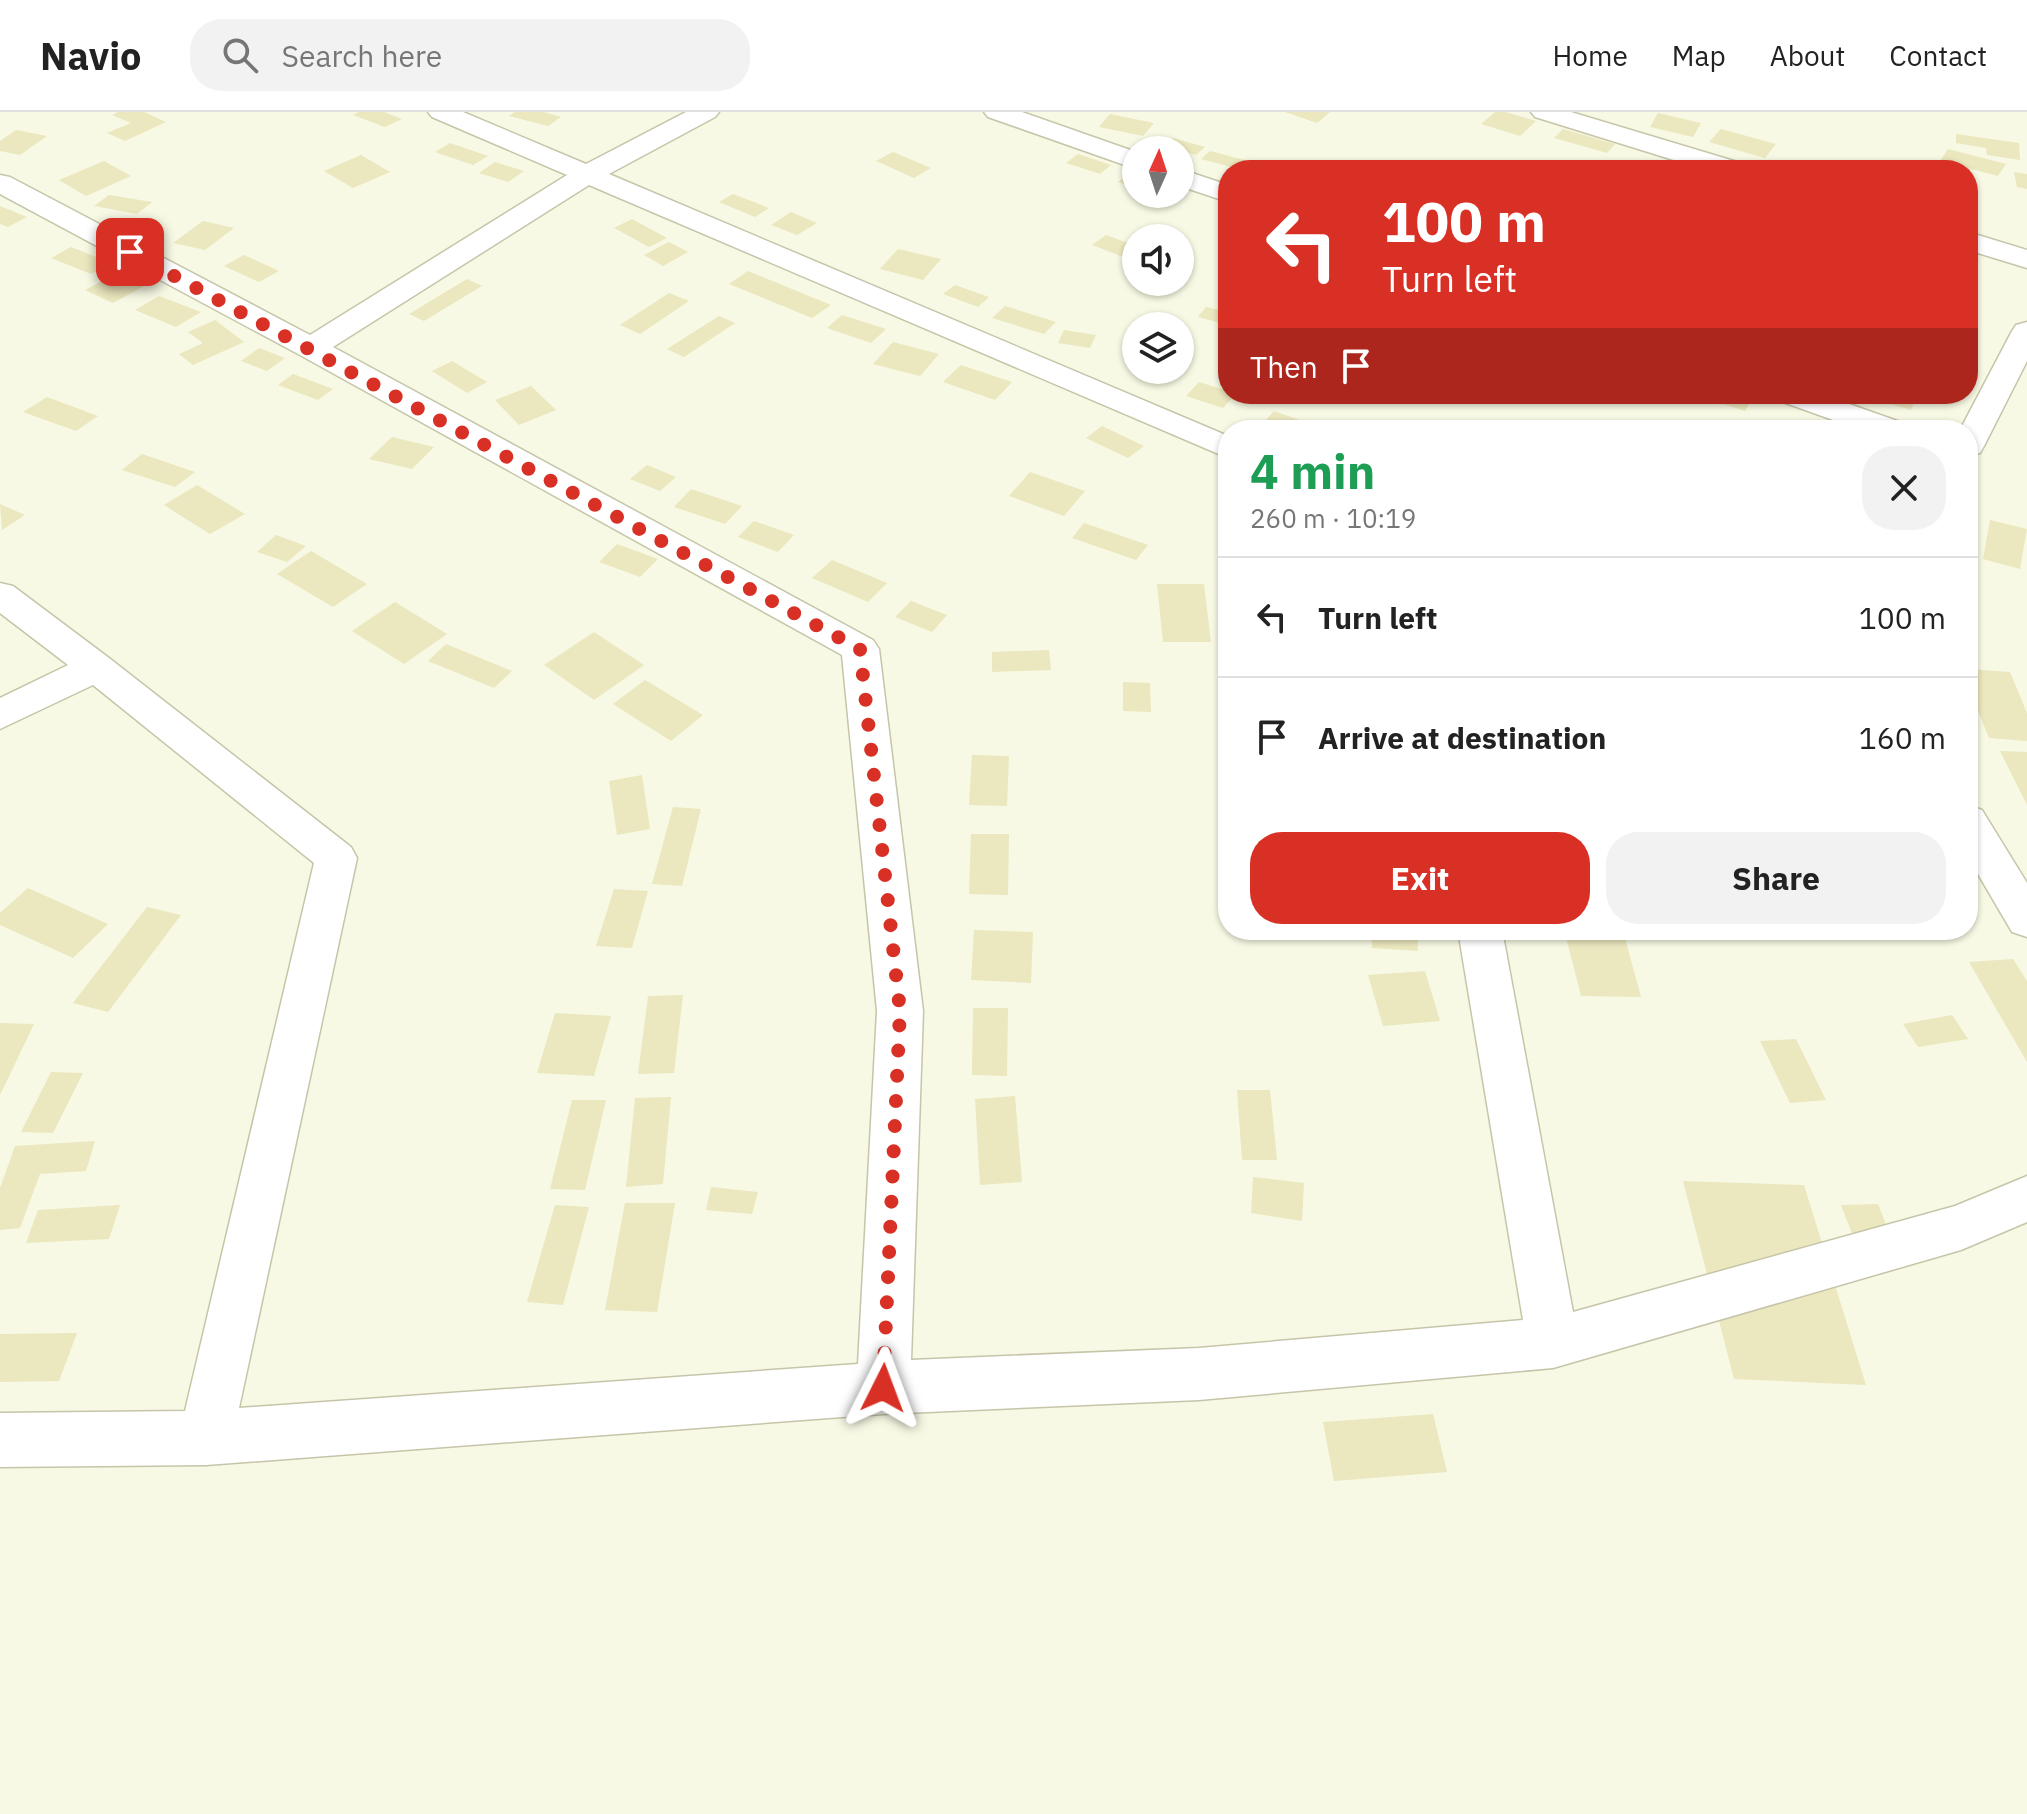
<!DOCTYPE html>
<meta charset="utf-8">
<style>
body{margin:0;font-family:"IBM Plex Sans",sans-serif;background:#f2f2f2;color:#222;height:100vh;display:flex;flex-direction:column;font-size:30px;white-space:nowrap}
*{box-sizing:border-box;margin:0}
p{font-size:26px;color:#767676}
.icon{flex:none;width:44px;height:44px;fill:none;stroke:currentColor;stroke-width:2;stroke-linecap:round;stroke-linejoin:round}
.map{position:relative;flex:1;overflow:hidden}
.side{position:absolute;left:1218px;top:308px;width:760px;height:520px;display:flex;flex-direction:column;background:#fff;border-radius:32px;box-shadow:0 2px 6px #0004}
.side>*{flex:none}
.banner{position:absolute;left:1218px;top:48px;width:760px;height:244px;border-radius:32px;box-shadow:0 2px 6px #0004;background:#d93025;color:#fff;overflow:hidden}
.needle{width:52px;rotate:3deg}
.controls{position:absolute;left:1122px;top:24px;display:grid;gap:16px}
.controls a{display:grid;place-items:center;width:72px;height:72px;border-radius:50%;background:#fff;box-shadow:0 2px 6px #0004;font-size:40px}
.pin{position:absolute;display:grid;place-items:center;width:68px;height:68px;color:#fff;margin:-34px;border-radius:16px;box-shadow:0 4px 12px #0006}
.me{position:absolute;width:88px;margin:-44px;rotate:3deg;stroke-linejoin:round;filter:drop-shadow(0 0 6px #0008)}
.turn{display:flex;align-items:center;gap:28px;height:168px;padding:0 32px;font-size:36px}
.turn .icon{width:104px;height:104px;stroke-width:2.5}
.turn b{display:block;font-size:56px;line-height:68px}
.then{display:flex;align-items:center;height:76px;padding:0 32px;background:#0003;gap:16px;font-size:30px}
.round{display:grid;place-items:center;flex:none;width:84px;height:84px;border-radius:32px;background:#f2f2f2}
.headline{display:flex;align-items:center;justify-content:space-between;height:136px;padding:0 32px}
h1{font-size:48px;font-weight:700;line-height:60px;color:#1e9e55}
.action{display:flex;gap:16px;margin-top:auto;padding:16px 32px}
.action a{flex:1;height:92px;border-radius:32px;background:#d93025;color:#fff;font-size:32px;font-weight:700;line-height:92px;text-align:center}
.action a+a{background:#f2f2f2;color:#222}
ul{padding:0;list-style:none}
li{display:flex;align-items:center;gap:24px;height:120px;padding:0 32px;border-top:2px solid #e0e0e0}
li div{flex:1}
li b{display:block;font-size:30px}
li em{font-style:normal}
header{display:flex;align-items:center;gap:48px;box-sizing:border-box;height:112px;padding:0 40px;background:#fff;border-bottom:2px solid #e0e0e0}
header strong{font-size:38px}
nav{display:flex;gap:44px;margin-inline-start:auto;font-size:28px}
.search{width:560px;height:72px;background:#f2f2f2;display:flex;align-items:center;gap:20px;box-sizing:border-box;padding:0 28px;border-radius:32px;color:#767676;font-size:30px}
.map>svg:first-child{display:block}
.building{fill:#ebe7be}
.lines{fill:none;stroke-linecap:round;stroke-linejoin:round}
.minor-casing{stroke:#c6c5a9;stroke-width:3}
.minor{fill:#fff;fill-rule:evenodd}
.route{stroke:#d93025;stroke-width:14;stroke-dasharray:0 25.2}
</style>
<header>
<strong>Navio</strong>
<div class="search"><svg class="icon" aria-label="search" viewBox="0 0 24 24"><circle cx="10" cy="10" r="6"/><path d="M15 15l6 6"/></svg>Search here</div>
<nav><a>Home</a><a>Map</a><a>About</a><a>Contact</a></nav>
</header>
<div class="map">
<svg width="2027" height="1702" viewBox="0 0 2027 1702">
<rect width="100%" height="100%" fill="#f7f9e4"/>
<g class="building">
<path d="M118 0H144L166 10 125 29 107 21 131 11 112 3Z"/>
<path d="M359 0H384L402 7 385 15 353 3Z"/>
<path d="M515 0H544L561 5 548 14 509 4Z"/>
<path d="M1285 0H1330L1317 11Z"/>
<path d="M1495 0H1505L1536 9 1520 24 1481 12Z"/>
<path d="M1658 1 1701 11 1693 25 1650 15Z"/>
<path d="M1110 2 1154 11 1143 24 1099 15Z"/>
<path d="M1563 17 1615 32 1607 41 1554 26Z"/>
<path d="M1721 17 1776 32 1765 46 1709 30Z"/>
<path d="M16 18 47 24 20 43 0 39V29Z"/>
<path d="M1956 22 2019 31 2020 48 1987 43 1986 36 1956 31Z"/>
<path d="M1173 26 1205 35 1196 43 1164 34Z"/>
<path d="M450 31 488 44 473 53 435 40Z"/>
<path d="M1948 37 2006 52 1998 64 1940 49Z"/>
<path d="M1210 39 1244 48 1235 56 1201 47Z"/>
<path d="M893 40 931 56 914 66 876 49Z"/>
<path d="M1078 42 1111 53 1100 62 1066 51Z"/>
<path d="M361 43 390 60 353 76 324 59Z"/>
<path d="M104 49 131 64 86 84 59 68Z"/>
<path d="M495 50 524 59 508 70 479 61Z"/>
<path d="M2014 60 2027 62V77L2017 75Z"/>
<path d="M1129 62 1136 64V76L1118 70Z"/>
<path d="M733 82 769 96 755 105 719 90Z"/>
<path d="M109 83 152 90 137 102 94 94Z"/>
<path d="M0 94 27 105 8 115 0 112Z"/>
<path d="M791 100 817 111 797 123 771 113Z"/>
<path d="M632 107 667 126 649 135 614 116Z"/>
<path d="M203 109 234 116 205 138 173 131Z"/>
<path d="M1106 123 1136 134V150L1092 133Z"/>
<path d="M669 130 688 140 663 154 644 143Z"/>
<path d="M71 135 111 151 91 162 51 146Z"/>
<path d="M898 137 941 147 923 168 880 157Z"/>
<path d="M244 143 279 159 259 170 224 154Z"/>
<path d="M748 159 831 193 812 206 729 172Z"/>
<path d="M119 160 148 172 113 191 85 178Z"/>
<path d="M467 167 482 174 424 209 409 202Z"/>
<path d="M955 173 989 185 978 195 943 182Z"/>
<path d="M669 181 689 189 640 222 620 213Z"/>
<path d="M159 184 201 200 176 215 135 198Z"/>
<path d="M1005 194 1056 210 1044 222 992 206Z"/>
<path d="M1206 195 1228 200V213L1198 205Z"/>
<path d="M842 203 886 217 871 231 827 216Z"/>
<path d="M719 204 735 211 684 245 667 237Z"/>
<path d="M215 208 244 230 193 253 179 242 203 231 188 220Z"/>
<path d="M1064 218 1096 223 1090 236 1058 231Z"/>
<path d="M893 230 939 242 920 264 873 252Z"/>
<path d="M259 236 285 246 267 259 241 249Z"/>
<path d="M452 249 487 270 467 281 432 259Z"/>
<path d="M961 253 1012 270 995 288 943 270Z"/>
<path d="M293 262 333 277 318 288 278 273Z"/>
<path d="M1199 270 1228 279V282H1236L1223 296 1186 284Z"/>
<path d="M531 274 556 298 519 313 495 288Z"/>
<path d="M1712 282H1742L1753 285 1745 299 1709 287Z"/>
<path d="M1904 282 1916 286 1911 298 1862 283Z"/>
<path d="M47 285 98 304 76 319 23 300Z"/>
<path d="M1274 299 1328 318 1259 316Z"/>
<path d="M1102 314 1144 334 1128 346 1086 326Z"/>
<path d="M392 325 434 335 412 357 369 347Z"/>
<path d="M142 342 195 360 175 375 122 358Z"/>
<path d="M647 353 676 365 660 379 630 367Z"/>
<path d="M1030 360 1085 379 1064 404 1009 384Z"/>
<path d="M197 373 245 402 210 422 164 393Z"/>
<path d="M691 377 742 394 725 412 674 395Z"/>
<path d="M0 392 25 403 2 418Z"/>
<path d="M1990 408 2027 417 2020 457 1983 447Z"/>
<path d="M754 409 794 423 778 440 738 425Z"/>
<path d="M1084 411 1148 433 1136 448 1072 426Z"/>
<path d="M276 423 306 434 287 450 257 440Z"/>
<path d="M617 432 658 447 640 465 599 450Z"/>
<path d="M311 439 367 472 333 495 277 462Z"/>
<path d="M832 448 887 471 868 490 812 466Z"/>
<path d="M1157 472H1204L1211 530H1163Z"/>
<path d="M911 489 947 503 932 520 895 505Z"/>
<path d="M395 490 447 522 404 552 352 519Z"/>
<path d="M594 520 644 553 594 588 544 553Z"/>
<path d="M446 532 512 559 494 576 428 549Z"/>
<path d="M1049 538 1051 558 992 560V540Z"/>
<path d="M1968 557 2010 560 2027 601V629L1989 626 1968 574Z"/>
<path d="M645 568 703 603 671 629 613 592Z"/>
<path d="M1123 570 1150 571 1151 600 1123 599Z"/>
<path d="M2000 639 2027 640V693Z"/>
<path d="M972 643 1009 644 1007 694 969 693Z"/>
<path d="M642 663 650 717 617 723 609 669Z"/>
<path d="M673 695 701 697 682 774 652 772Z"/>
<path d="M971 722H1009L1008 783 969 782Z"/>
<path d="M28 776 108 812 73 846 0 813V801Z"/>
<path d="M614 777 648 779 632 836 596 834Z"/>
<path d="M147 795 181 803 108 900 73 891Z"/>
<path d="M974 818 1033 820 1031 871 971 868Z"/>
<path d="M1371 818H1417L1418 839 1372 836Z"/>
<path d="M1566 825 1625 826 1641 885 1581 884Z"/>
<path d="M2013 847 2027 869V950L1969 850Z"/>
<path d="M1425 859 1440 909 1383 914 1368 863Z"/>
<path d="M683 883 674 961 638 962 648 884Z"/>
<path d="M973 896H1008L1007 964 972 963Z"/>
<path d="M555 901 611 904 594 964 537 961Z"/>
<path d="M1952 903 1968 927 1918 935 1903 912Z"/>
<path d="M0 911 34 912 0 983Z"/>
<path d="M1796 927 1826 988 1790 991 1760 929Z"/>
<path d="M51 960 83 961 53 1021 21 1020Z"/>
<path d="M1237 978H1270L1277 1048H1242Z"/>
<path d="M1015 984 1022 1070 980 1073 975 987Z"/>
<path d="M671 985 663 1072 626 1075 635 986Z"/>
<path d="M572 988H606L585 1078 550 1077Z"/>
<path d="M95 1029 86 1059 40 1062 20 1116 0 1118V1076L15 1034Z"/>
<path d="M1253 1065 1304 1071 1302 1109 1251 1101Z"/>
<path d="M1683 1069 1804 1073 1866 1273 1734 1267Z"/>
<path d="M711 1075 758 1080 752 1102 706 1098Z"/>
<path d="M625 1091H675L657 1200 605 1198Z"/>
<path d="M1878 1092 1897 1141 1859 1140 1841 1093Z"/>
<path d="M120 1093 109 1127 26 1131 38 1098Z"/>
<path d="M555 1093 589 1095 563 1193 527 1190Z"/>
<path d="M77 1221 59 1269 0 1270V1222Z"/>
<path d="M1433 1302 1447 1360 1334 1369 1323 1310Z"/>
</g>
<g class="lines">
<g class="minor-casing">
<g id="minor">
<path d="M428 0H463L586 52 686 0H719L715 5 609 62 1228 324V346L589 73 333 235 873 528 879 537 923 899 911 1248 1199 1236 1523 1208 1458 818H1502L1573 1200 1955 1094 2027 1064V1110L1961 1138 1553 1256 1199 1288 883 1302 206 1353 0 1355V1301L185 1299 314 751 93 573 0 617V586L68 553 0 501V471L13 474 109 546 351 735 357 746 239 1296 858 1252 877 899 842 543 300 243 0 82V63L10 65 310 223 567 63 432 5Z"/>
<path d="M984 0H1022L1136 40V57L988 5Z"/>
<path d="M1531 0H1571L1744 52 1747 58H1706L1535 5Z"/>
<path d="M1180 57 1228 73V90L1180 74Z"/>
<path d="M1968 120 2027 138V156L1968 138Z"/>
<path d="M2027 210V249L1984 334 1980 341 1968 344V318H1960L2012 219 2016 213Z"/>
<path d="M1775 282H1821L1903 311 1908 318H1861L1780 289Z"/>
<path d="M1968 693 1982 698 2027 771V825L2012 820 1968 745Z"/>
</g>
</g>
<use href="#minor" class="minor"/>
</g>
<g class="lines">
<path class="route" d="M130 140 860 537 900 899 883 1276"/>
</g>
</svg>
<div class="controls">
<a><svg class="needle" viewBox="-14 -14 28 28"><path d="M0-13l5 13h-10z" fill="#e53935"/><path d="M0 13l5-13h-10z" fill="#767676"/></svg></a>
<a><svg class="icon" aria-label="sound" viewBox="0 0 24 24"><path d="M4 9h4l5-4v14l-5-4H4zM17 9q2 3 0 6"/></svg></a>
<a><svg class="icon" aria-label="layers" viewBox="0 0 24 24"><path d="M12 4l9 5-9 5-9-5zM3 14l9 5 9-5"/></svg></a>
</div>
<div class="pin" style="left:130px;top:140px;background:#d93025"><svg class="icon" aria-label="arrive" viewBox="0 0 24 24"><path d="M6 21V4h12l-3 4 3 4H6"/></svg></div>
<svg class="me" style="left:883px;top:1276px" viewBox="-20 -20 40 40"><path d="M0-17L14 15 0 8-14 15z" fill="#d93025" stroke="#fff" stroke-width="4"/></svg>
<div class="banner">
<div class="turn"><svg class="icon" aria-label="left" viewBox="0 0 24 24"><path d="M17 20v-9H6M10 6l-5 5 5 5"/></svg><div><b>100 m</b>Turn left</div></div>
<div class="then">Then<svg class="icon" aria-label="arrive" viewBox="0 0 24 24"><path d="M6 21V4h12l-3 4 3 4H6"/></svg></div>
</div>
<section class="side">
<div class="headline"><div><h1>4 min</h1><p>260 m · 10:19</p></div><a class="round"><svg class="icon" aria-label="close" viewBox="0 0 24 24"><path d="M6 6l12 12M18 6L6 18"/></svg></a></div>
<ul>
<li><svg class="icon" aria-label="left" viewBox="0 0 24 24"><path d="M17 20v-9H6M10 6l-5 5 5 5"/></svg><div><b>Turn left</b></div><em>100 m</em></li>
<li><svg class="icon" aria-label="arrive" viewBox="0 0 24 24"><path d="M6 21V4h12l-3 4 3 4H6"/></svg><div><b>Arrive at destination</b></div><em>160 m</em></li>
</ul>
<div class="action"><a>Exit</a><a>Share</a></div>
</section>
</div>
